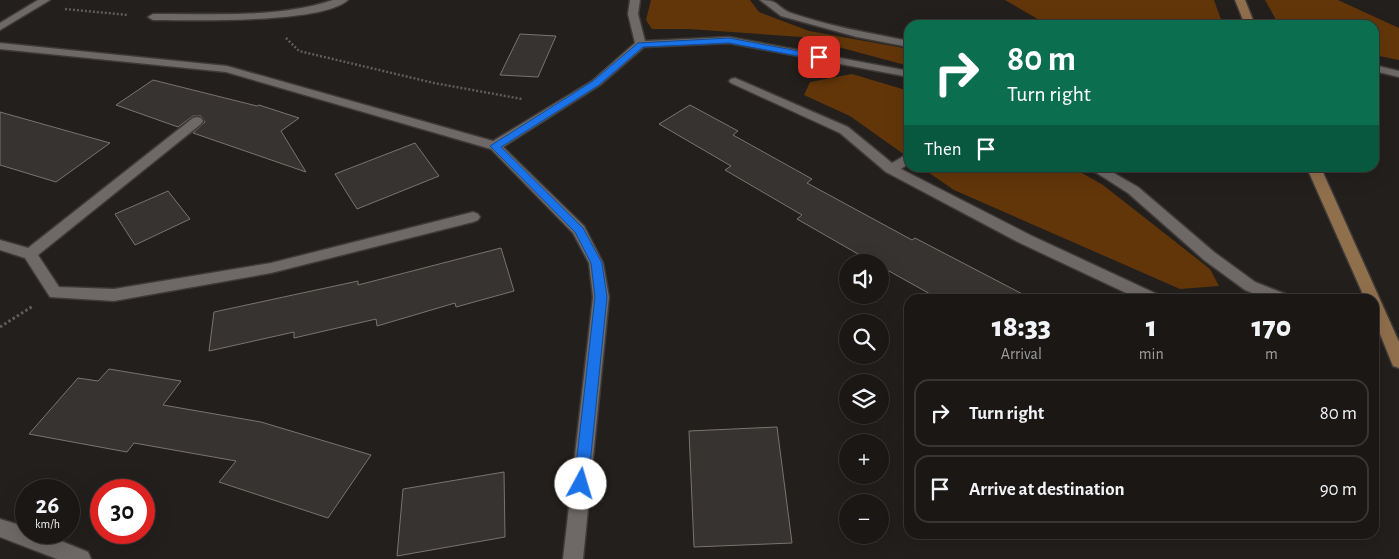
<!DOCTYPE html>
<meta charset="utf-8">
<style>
body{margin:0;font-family:"Alegreya Sans",sans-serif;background:#23201e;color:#f1f3f6;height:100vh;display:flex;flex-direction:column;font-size:19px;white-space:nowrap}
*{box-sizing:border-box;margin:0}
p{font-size:16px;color:#9f9fa0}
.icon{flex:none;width:28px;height:28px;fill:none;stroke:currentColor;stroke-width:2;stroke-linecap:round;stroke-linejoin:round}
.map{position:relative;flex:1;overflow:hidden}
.drawer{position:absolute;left:904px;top:294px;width:475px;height:245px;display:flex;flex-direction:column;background:#1a1715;border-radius:15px;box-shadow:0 5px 20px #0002,0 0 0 1px #383634}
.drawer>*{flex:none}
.banner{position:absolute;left:904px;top:20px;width:475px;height:152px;border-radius:15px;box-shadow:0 5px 20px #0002,0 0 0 1px #383634;background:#0b6e4f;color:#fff;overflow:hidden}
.buttons{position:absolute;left:839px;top:254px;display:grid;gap:10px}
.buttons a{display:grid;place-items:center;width:50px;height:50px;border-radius:50%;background:#1a1715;box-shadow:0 5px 20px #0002,0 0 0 1px #383634;font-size:25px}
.speed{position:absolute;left:15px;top:479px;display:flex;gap:10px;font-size:25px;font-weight:700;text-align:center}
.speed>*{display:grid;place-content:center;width:65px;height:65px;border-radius:50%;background:#1a1715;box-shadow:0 5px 20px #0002,0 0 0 1px #383634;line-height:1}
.speed small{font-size:12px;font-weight:400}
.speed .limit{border:8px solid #d22;background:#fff;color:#111}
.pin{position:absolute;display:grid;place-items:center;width:42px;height:42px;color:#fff;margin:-21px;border-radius:10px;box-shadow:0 2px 8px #0006}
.me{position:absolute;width:55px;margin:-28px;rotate:6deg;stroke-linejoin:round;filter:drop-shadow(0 0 4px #0008)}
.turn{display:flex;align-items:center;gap:18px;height:105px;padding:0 20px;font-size:22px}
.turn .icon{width:65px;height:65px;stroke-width:2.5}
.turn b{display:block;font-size:35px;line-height:42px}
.then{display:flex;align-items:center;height:48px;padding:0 20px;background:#0003;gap:10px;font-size:19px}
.eta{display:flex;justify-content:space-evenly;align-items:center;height:85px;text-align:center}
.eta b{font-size:30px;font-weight:800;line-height:35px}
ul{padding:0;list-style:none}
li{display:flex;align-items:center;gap:15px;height:68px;margin:0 10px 8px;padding:0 10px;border:2px solid #383634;border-radius:15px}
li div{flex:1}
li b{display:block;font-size:19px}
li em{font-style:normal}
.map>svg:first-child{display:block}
.green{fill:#63360a}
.building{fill:#373330;stroke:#797470}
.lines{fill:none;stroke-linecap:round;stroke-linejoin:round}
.street-casing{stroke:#3d3a38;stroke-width:3}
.secondary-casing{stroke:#3d3a38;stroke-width:3}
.path-far1{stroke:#605c59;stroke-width:2.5;stroke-dasharray:2 2;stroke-linecap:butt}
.path{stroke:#605c59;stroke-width:3;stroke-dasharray:2.5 2.5;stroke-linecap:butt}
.street{fill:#6e6966;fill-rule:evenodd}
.secondary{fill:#906f4d;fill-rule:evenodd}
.route{fill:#1a73e8;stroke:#114b97}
</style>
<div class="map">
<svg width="1399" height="559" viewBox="0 0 1399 559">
<rect width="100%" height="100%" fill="#231f1c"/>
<g class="green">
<path d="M651 0H750L759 12 809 31 909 49V66L801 37 689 29H652L646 20Z"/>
<path d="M1005 0H1214L1223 25H1048Z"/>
<path d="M1265 0H1338L1399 28V60L1374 55V25H1279Z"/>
<path d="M852 74 909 91V158L850 116 804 95 810 82Z"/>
<path d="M922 168H1073L1103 185 1210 269 1219 286 1180 289 954 190Z"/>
</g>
<g class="building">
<path d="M520 34 556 36 538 77 500 75Z"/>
<path d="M153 80 257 106 259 105 299 118 281 131 306 172 193 133 205 122 201 116H193L178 127 116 105Z"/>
<path d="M690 105 738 131 733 135 812 179 807 183 912 240 915 238 1032 299H939L880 266V262H872L797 219 802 215 725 170 731 166 659 124Z"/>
<path d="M0 112 110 143 56 182 0 165Z"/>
<path d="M415 143 439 176 357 209 335 174Z"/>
<path d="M168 191 190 219 135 245 115 214Z"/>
<path d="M501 248 514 291 456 307 455 303 377 326 376 319 294 338V332L209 351 214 312 358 281V285Z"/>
<path d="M109 369 181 381 163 405 261 422 371 455 328 518 219 482 236 461 134 443 127 452 29 434 78 378 98 381Z"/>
<path d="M777 427 792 543 694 547 689 431Z"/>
<path d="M504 472 505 537 397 556 403 489Z"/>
</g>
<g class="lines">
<g class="street-casing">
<g id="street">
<path d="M38 0H50L0 30V23Z"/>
<path d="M333 0H348C322 24 192 20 153 20L148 17 153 14C212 13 276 19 333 0Z"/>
<path d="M630 0H640L638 14 645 41 729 37 909 71V77L729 43 644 47 600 85 503 147 584 226 603 263 609 297 583 559H563L593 297 589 263 573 233 491 149 226 72 0 49V43L227 66 493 141 592 81 635 43 628 14Z"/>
<path d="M760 0C780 0 776 7 791 13 829 26 869 33 909 41V47L857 37 781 16Z"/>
<path d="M1374 65 1399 71V77L1374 71Z"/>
<path d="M735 78 848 127 892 163 909 153V163L901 169 1030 235 1159 295 1162 299H1139L1020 243 886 172 840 133 731 83 729 81 731 79Z"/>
<path d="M197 117 201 118 203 121 201 124 38 255 59 287 114 289 271 263 473 212 478 214 480 217 478 220 473 222 271 273 114 301 50 297 25 258 0 250V240L28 248 193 118Z"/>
<path d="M1089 168H1105L1138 187 1214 252 1255 282 1288 295 1291 299H1267L1245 290 1204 260 1128 193Z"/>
<path d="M0 519 26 527V532H39L88 552 91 559H57L0 537Z"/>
</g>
</g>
<g class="secondary-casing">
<g id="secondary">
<path d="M1235 0H1245L1255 25H1245Z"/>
<path d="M1307 168H1321L1399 342V368L1393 366 1374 319V299H1365Z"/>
</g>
</g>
<g class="path-far1">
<path d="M65 9 128 15"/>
<path d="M286 38 299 51 434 83 522 99"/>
</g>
<path class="path" d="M0 327 33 306"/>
<use href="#street" class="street"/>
<use href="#secondary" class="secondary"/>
</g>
<path class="route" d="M729 38 819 55 823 57 819 60 729 43 643 47 599 85 501 147 583 228 602 263 607 297 588 484 586 489 581 490 576 489 574 484 595 297 591 263 575 232 490 146 593 81 638 43Z"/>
</svg>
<div class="buttons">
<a><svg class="icon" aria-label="sound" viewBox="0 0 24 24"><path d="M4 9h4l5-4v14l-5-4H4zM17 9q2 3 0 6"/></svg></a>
<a><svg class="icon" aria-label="search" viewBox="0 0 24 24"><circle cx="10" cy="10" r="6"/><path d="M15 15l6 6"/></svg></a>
<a><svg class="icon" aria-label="layers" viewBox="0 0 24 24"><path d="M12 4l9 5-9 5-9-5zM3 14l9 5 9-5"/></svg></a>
<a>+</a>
<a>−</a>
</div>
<div class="speed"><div>26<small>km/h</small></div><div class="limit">30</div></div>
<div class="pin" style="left:819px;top:57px;background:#d93025"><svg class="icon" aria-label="arrive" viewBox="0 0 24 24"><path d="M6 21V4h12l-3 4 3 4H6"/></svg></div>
<svg class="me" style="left:581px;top:484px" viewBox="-20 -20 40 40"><circle r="19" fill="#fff"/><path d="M0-13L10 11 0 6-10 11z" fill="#1a73e8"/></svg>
<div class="banner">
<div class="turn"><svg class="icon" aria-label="right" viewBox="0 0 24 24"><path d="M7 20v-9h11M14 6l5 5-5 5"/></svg><div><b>80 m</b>Turn right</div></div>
<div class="then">Then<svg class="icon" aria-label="arrive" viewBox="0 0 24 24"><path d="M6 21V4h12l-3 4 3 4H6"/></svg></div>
</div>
<section class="drawer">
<div class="eta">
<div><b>18:33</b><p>Arrival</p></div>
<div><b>1</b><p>min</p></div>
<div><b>170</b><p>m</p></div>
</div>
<ul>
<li><svg class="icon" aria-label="right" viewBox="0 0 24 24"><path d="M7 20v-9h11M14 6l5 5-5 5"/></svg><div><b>Turn right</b></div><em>80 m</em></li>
<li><svg class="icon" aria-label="arrive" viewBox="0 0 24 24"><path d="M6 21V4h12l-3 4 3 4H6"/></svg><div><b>Arrive at destination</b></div><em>90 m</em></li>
</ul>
</section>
</div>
